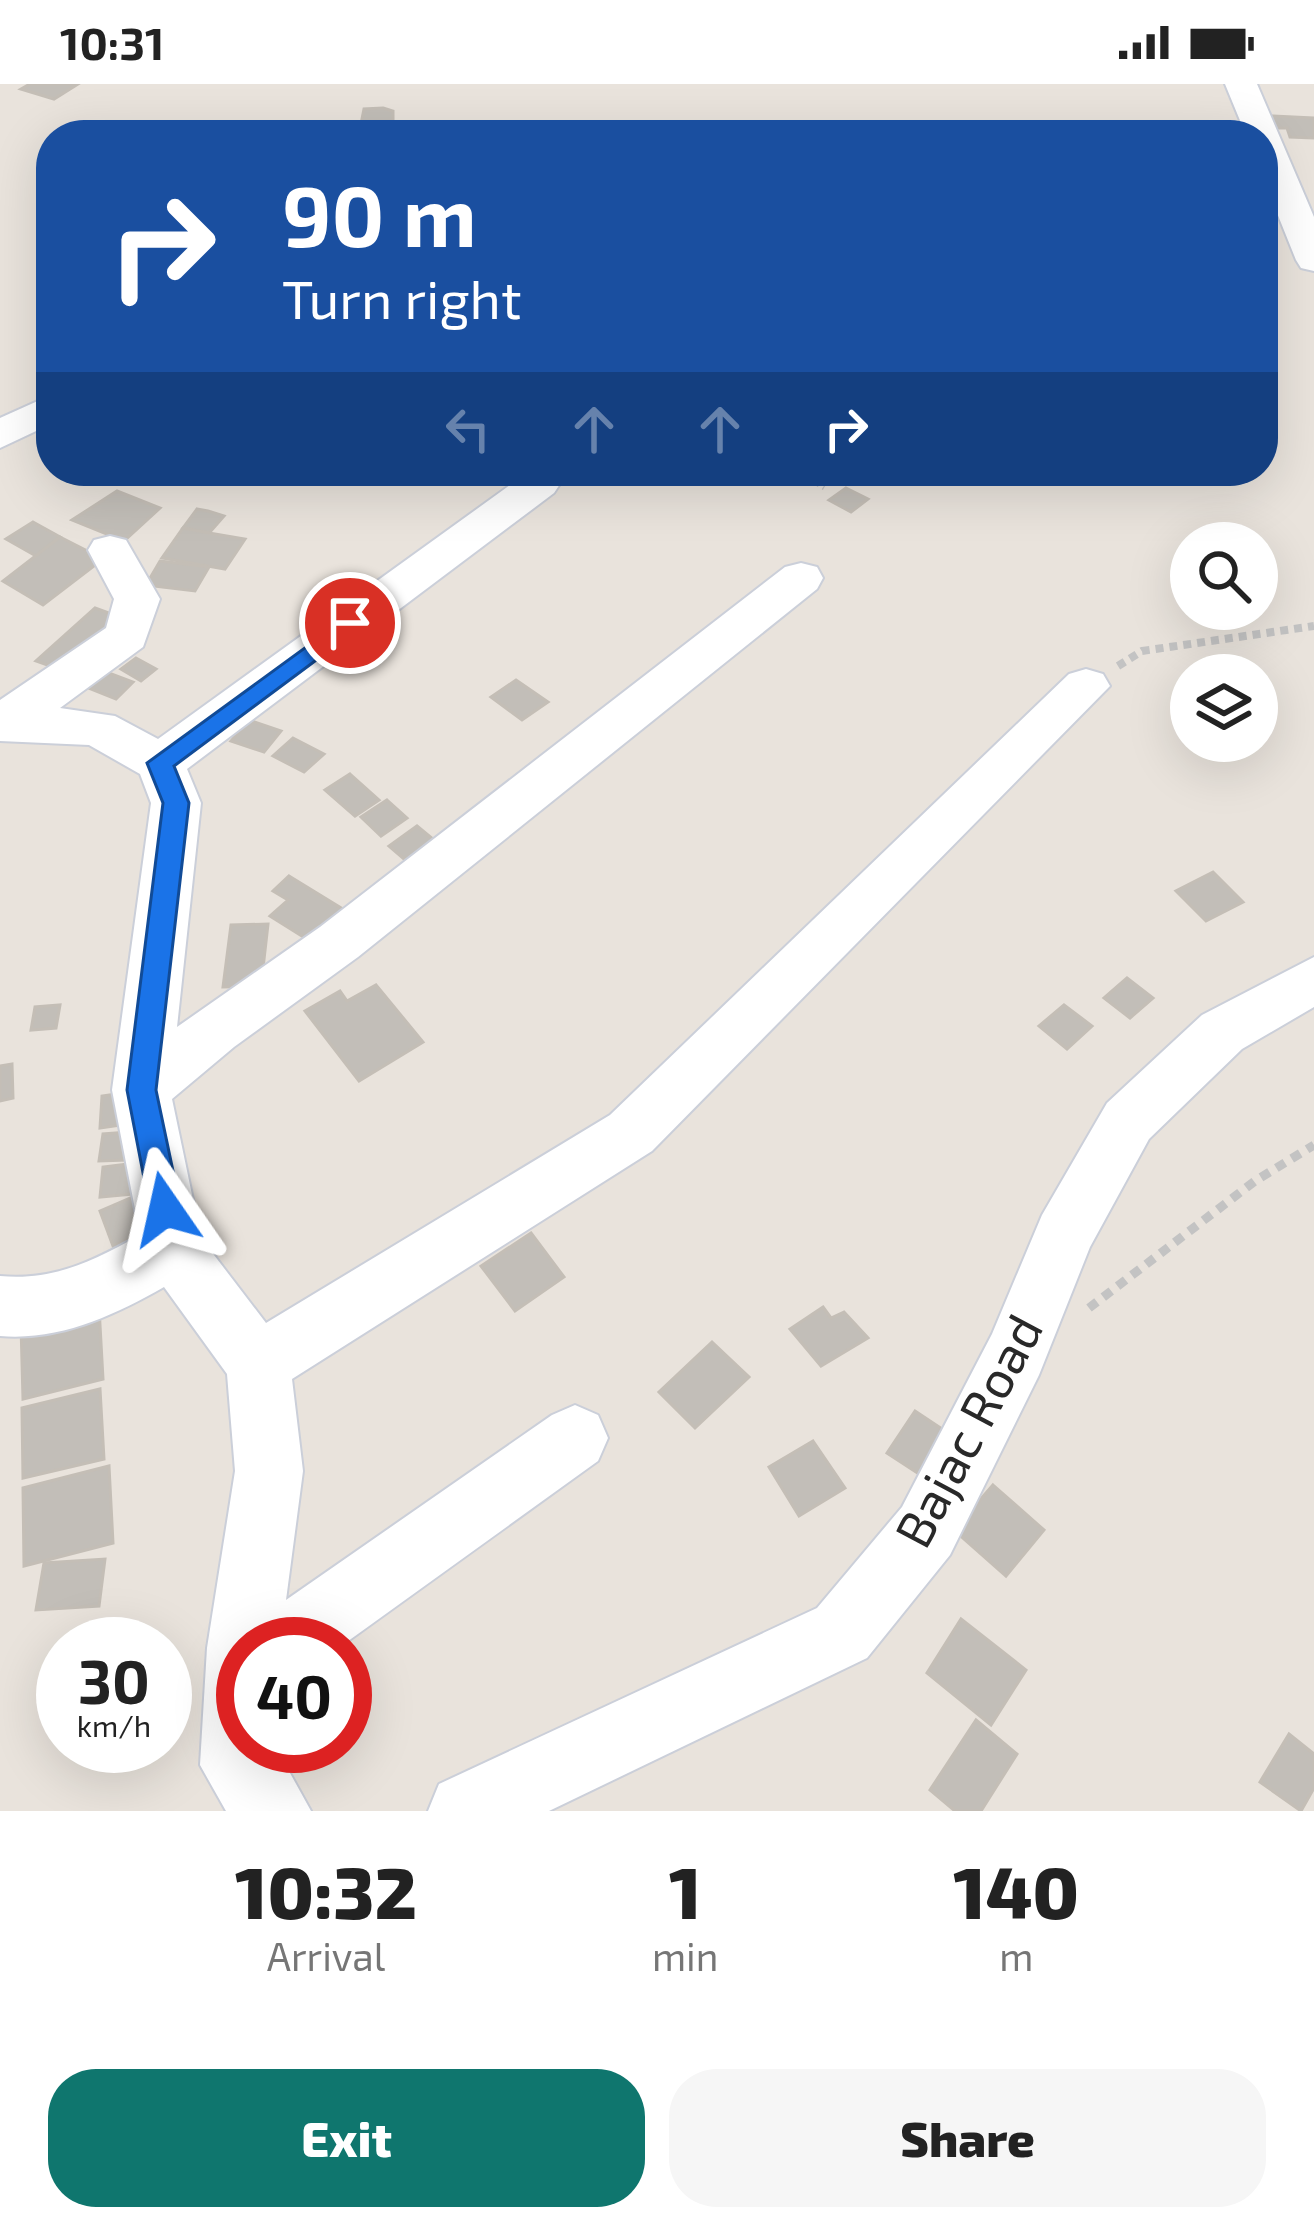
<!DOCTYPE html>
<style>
body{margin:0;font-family:"Exo 2",sans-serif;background:#f6f6f6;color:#222;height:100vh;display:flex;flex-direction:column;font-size:45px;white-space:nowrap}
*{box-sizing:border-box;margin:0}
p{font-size:39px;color:#767676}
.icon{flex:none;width:66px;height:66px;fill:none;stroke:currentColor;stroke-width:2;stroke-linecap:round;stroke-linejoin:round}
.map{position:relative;height:1727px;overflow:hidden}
.drawer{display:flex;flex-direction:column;background:#fff;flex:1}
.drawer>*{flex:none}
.guide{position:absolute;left:36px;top:36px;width:1242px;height:366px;border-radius:48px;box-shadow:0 12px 48px #0002;background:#1a4fa0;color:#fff;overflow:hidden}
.controls{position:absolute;left:1170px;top:438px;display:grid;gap:24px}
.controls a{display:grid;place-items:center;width:108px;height:108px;border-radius:50%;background:#fff;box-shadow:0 12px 48px #0002;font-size:60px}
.speed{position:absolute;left:36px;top:1533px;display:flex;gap:24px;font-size:60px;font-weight:700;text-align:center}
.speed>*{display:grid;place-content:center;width:156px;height:156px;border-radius:50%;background:#fff;box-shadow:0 12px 48px #0002;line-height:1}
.speed small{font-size:30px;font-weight:400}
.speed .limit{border:18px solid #d22;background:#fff;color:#111}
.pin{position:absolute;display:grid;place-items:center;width:102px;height:102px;color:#fff;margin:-51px;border:6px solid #fff;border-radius:50%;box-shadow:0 3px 12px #0007}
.me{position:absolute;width:132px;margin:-66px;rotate:349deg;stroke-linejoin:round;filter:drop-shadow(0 0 9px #0008)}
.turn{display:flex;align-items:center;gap:42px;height:252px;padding:0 48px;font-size:54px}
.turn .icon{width:156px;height:156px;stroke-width:2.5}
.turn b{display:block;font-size:84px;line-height:102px}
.lanes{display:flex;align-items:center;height:114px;padding:0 48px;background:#0003;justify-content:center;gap:60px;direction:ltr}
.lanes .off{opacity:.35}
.eta{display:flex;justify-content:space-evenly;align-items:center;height:204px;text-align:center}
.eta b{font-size:72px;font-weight:800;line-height:84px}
.primary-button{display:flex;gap:24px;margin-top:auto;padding:24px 48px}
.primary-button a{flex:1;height:138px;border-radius:48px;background:#0f766e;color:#fff;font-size:48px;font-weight:800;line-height:138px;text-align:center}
.primary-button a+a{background:#f6f6f6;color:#222}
.status{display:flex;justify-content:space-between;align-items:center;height:84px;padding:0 60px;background:#fff;direction:ltr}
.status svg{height:33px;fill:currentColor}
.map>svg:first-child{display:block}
.building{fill:#c2beb8;stroke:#c4beb6;stroke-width:3}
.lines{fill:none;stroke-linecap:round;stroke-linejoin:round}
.minor-casing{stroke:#cbcfd9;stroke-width:4}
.path-far2{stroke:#c3c3c3;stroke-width:4.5;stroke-dasharray:6 4.5;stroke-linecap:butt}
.path-far1{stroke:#c3c3c3;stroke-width:8;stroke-dasharray:8 6;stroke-linecap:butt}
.path{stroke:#c3c3c3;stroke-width:9;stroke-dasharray:10 8;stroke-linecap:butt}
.minor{fill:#fff;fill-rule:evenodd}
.route{fill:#1a73e8;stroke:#114b97;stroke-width:3}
.labels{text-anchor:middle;stroke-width:9;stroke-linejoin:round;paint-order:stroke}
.near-street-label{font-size:51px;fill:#292929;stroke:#fff}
</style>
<div class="status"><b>10:31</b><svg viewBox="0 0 49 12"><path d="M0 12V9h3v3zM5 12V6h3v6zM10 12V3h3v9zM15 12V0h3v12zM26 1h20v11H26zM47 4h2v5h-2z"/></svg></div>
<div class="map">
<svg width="1314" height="1727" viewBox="0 0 1314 1727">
<rect width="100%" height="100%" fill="#e9e3dc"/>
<g class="building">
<path d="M30 0H78L54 15 21 5Z"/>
<path d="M383 24 393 27V38L361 40 364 25Z"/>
<path d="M1273 32 1314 34V54L1290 53 1287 44H1276Z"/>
<path d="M846 404 868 415 851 428 829 416Z"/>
<path d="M117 407 160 424 124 457 72 436Z"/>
<path d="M197 425 208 427 224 432 209 449 183 444Z"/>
<path d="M33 438 60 453 36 472 6 455Z"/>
<path d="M183 444 209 449 245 455 225 485 162 474Z"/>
<path d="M60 453 103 475 43 521 3 497Z"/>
<path d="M160 477 209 483 195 507 146 501Z"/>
<path d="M95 524 128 536 70 589 36 577Z"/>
<path d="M136 574 156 585 141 597 121 585Z"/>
<path d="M98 585 133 598 116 615 81 601Z"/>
<path d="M516 596 548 618 522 636 491 613Z"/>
<path d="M249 636 281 647 264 668 231 657Z"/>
<path d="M293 654 324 670 304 688 273 672Z"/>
<path d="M350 690 379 716 355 732 325 706Z"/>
<path d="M387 716 407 734 381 752 361 733Z"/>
<path d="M417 742 446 766 417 786 389 762Z"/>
<path d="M1213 788 1243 818 1206 837 1176 807Z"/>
<path d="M289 792 351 830 318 862 270 832 288 816 273 807Z"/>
<path d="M268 840 261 902 223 903 231 841Z"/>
<path d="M1127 894 1153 914 1130 934 1104 914Z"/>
<path d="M376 901 423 958 359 997 305 927 340 907 347 917Z"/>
<path d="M60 921 56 944 31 946 35 923Z"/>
<path d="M1064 921 1092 942 1067 965 1039 942Z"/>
<path d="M12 980 13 1014 0 1017V982Z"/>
<path d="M130 1008 128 1040 100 1044 102 1012Z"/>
<path d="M131 1048 127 1076 99 1077 103 1050Z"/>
<path d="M136 1079 132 1110 100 1113 103 1083Z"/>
<path d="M135 1112 148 1147 113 1162 100 1127Z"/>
<path d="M531 1149 564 1193 515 1227 481 1182Z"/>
<path d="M99 1223 103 1295 23 1315 21 1241Z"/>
<path d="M823 1223 831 1234 844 1228 868 1254 821 1282 790 1245Z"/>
<path d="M712 1258 749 1293 695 1344 659 1308Z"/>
<path d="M100 1305 104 1375 23 1394 22 1324Z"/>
<path d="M915 1327 948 1349 922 1392 887 1369Z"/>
<path d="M813 1357 845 1404 799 1432 769 1383Z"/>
<path d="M109 1382 113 1459 24 1482 23 1404Z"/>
<path d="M993 1401 1044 1446 1006 1492 954 1446Z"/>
<path d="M105 1475 99 1522 36 1526 44 1479Z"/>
<path d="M961 1535 1026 1586 991 1641 927 1589Z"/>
<path d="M976 1636 1017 1670 981 1727H955L930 1706Z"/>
<path d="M1289 1650 1314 1670V1704L1301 1727 1260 1698Z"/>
</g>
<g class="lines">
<g class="minor-casing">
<g id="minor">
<path d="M1225 0H1257L1314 133V187L1301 184 1296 176 1263 94V51H1246Z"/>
<path d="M51 311V340L0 364V334Z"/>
<path d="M541 387 554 391 560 400 554 409 187 685 201 719 177 943 320 843 785 483 801 479 817 483 823 494 817 505 358 873 234 963 172 1015 201 1154 266 1239 610 1031 1069 590 1086 585 1103 590 1110 602 652 1067 292 1295 303 1387 286 1516 552 1331 575 1321 598 1331 608 1354 598 1377 344 1560H243V1662H275L311 1727H226L200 1681 207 1564 235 1387 227 1290 164 1203C113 1232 59 1257 0 1252V1192C54 1197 93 1177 140 1151L112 1006 151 719 140 690 89 661 0 657V616L106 544 114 515 88 466 94 456 110 452 126 456 160 515 143 563 60 624 115 632 158 655 524 391Z"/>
<path d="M1314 873V923L1242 965 1149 1055 1090 1163 1039 1291 950 1471 867 1574 549 1727H428L439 1700 817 1524 902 1423 992 1250 1042 1131 1107 1019 1202 931Z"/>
</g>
</g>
<path class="path-far2" d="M796 387 824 404"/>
<path class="path-far1" d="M1118 582 1142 567 1314 542"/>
<path class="path" d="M1089 1224 1255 1097 1314 1061"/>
<use href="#minor" class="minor"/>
</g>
<path class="route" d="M350 531 361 539 358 545 174 682 189 719 156 1006 181 1125 176 1135 165 1139 154 1135 150 1125 127 1006 163 719 147 679Z"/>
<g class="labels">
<g class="near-street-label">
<text transform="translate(969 1347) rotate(-62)" y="18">Bajac Road</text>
</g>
</g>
</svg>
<div class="controls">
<a><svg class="icon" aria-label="search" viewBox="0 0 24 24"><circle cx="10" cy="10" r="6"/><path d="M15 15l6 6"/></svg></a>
<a><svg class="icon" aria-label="layers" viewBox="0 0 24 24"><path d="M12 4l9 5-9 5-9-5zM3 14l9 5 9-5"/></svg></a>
</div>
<div class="speed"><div>30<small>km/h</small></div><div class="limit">40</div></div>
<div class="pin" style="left:350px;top:539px;background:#d93025"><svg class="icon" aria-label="arrive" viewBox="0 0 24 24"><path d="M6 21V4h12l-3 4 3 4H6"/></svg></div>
<svg class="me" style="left:165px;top:1125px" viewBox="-20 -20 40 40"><path d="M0-17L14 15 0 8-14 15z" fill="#1a73e8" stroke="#fff" stroke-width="4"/></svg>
<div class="guide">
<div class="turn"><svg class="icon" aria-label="right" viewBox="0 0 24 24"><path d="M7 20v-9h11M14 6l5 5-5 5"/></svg><div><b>90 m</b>Turn right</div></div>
<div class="lanes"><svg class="icon off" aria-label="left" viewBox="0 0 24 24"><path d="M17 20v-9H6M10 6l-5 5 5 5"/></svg><svg class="icon off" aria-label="ahead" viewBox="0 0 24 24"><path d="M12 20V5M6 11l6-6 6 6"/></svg><svg class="icon off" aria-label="ahead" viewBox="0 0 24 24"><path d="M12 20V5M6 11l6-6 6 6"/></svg><svg class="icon" aria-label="right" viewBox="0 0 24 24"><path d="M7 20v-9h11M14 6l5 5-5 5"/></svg></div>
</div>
</div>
<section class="drawer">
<div class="eta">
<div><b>10:32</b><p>Arrival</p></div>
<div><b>1</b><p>min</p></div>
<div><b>140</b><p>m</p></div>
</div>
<div class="primary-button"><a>Exit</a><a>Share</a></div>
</section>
